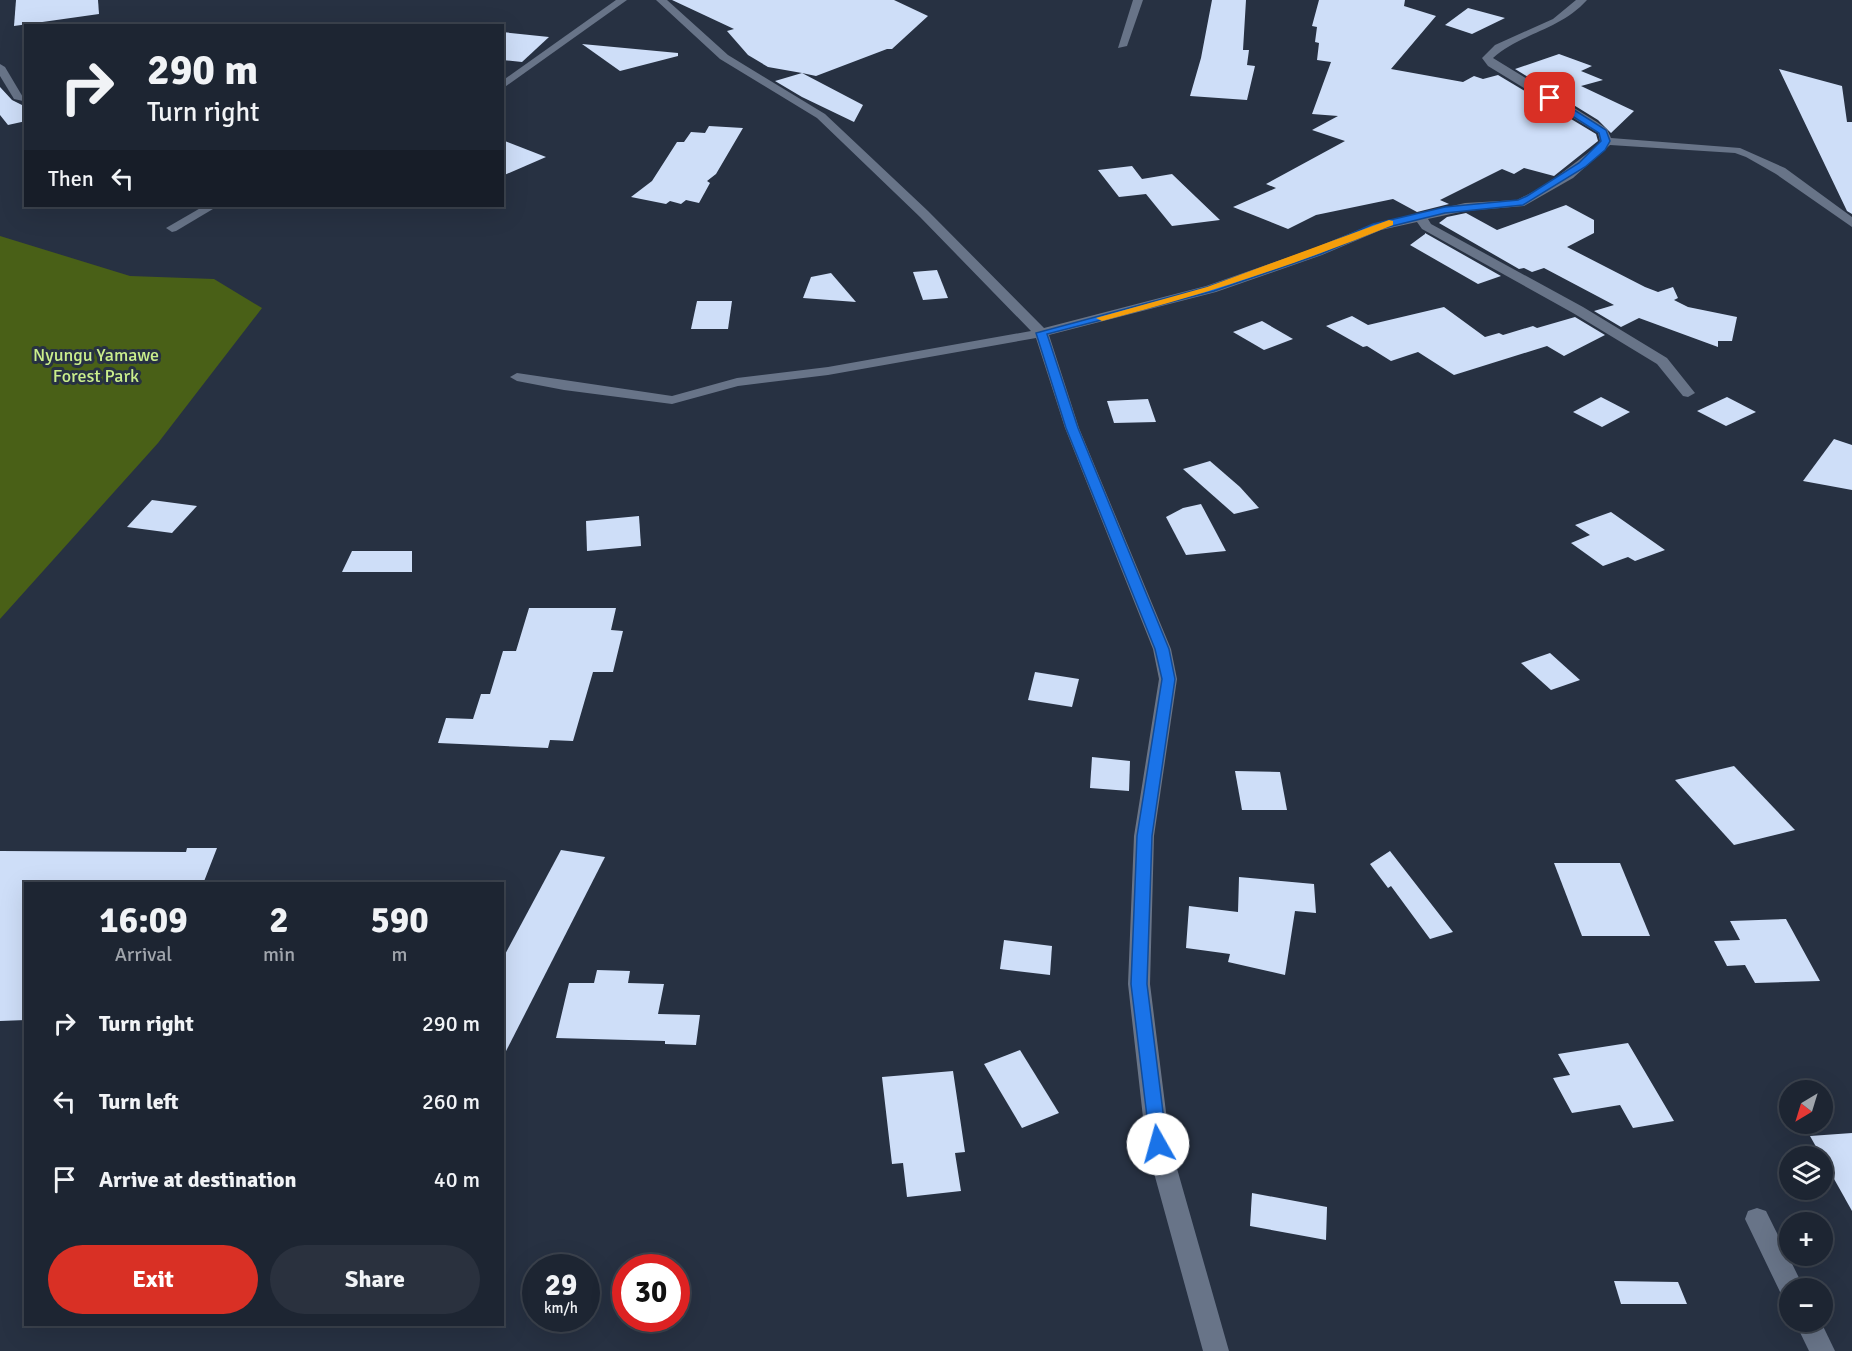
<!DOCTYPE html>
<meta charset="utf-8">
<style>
body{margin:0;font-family:Signika,sans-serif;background:#2a313e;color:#f1f3f6;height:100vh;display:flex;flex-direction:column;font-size:22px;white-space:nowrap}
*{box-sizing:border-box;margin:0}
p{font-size:20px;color:#a0a5ac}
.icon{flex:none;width:33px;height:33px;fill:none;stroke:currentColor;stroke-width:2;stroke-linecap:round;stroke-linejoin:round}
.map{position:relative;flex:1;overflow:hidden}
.details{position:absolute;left:24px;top:882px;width:480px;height:444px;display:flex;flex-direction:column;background:#1d2532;border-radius:0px;box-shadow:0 6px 24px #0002,0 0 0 2px #3b424d}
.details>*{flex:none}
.banner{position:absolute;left:24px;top:24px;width:480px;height:183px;border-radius:0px;box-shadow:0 6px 24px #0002,0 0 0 2px #3b424d;background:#1d2532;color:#f1f3f6;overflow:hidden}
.needle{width:39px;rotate:218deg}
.controls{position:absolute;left:1779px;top:1080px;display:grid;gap:12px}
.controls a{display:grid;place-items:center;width:54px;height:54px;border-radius:50%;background:#1d2532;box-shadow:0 6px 24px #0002,0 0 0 2px #3b424d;font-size:30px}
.speed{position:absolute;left:522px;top:1254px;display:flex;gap:12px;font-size:30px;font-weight:700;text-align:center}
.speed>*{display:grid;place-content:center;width:78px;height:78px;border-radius:50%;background:#1d2532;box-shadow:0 6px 24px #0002,0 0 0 2px #3b424d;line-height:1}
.speed small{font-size:15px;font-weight:400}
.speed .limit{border:9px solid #d22;background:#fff;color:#111}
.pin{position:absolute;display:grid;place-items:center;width:51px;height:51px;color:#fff;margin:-26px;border-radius:12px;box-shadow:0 3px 9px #0006}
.me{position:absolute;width:66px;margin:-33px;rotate:353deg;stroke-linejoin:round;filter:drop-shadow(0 0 4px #0008)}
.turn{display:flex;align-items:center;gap:21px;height:126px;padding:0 24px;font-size:27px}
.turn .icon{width:78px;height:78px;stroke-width:2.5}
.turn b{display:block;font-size:42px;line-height:51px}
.then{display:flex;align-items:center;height:57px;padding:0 24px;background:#0003;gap:12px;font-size:22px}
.eta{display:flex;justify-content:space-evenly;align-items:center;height:102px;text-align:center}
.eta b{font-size:36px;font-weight:700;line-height:42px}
.button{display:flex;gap:12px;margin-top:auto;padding:12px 24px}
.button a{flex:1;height:69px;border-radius:36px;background:#d93025;color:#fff;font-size:24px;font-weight:700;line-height:69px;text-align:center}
.button a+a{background:#2a313e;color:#f1f3f6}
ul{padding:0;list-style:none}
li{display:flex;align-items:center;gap:18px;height:78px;padding:0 24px}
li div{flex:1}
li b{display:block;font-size:22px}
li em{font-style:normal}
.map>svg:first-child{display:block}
.forest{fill:#496017}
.building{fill:#cedef8}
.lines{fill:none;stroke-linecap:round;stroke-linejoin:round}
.minor{fill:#687488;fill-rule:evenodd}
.route{fill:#1a73e8;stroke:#114b97;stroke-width:1.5}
.slow{fill:#f59e0b}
.labels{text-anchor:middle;stroke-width:6;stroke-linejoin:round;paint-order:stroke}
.far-park-label{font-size:18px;fill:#caee8c;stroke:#273142}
</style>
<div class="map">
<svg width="1852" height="1351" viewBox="0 0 1852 1351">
<rect width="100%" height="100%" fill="#273142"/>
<path class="forest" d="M0 236 130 276 214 279 262 308 158 443 0 619Z"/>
<g class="building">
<path d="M16 0H98L99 14 14 26Z"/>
<path d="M672 0H894L928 16 892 49H887L816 76 802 73 863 105 854 122 802 97 775 81 802 73 768 67 748 55 727 31 734 29Z"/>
<path d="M1212 0H1246L1243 50H1249L1247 65 1255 66 1247 100 1190 96 1201 58Z"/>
<path d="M1319 0H1405L1404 6 1436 16 1391 69 1463 82 1474 76 1483 79 1498 75 1596 134 1598 141 1554 176 1524 168 1514 174 1502 169 1440 200 1449 204 1417 212 1393 199 1316 215 1288 229 1233 207 1276 188 1266 184 1345 141 1312 130 1338 116 1312 114 1331 62 1317 60 1319 43 1315 42 1317 27 1312 26Z"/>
<path d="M1468 8 1505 18 1472 34 1445 25Z"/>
<path d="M502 32 549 37 522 62 502 60Z"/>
<path d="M582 44 678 53V56L620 71Z"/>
<path d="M1559 54 1592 66 1581 71 1603 80 1581 86 1634 111 1611 133 1598 120 1515 69Z"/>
<path d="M1779 69 1842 86 1847 122H1852V214L1847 211Z"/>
<path d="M0 87 12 100 26 107V121L8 125 0 115Z"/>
<path d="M709 126 743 128 716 174 707 181 710 183 699 203 686 200 681 204 670 201 666 204 631 197 652 181 677 142H684L691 132 705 133Z"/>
<path d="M502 140 546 157 502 176Z"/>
<path d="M1132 166 1142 179 1172 174 1220 220 1172 226 1146 194 1119 197 1098 170Z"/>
<path d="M1566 205 1594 220V233L1567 247 1645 287 1658 292 1673 287 1678 298 1674 300 1688 307 1737 317 1732 341H1718V347L1639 318 1621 327 1594 311 1614 305 1544 268 1532 272 1524 268 1519 269 1439 223 1447 217 1466 213 1497 230Z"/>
<path d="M1425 234V233L1501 276 1478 284 1410 245Z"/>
<path d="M937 270 948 298 923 300 913 272Z"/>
<path d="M831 273 856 302 803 298 811 277Z"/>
<path d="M697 301H732L728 329H691Z"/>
<path d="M1444 307 1485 337 1499 333 1503 335 1533 326 1537 328 1575 317 1605 335 1564 356 1547 346 1454 375 1418 352 1391 361 1367 346 1363 347 1326 326 1352 316 1368 325Z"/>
<path d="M1262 321 1293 339 1264 350 1233 332Z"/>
<path d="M1601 397 1630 412 1602 427 1573 412Z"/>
<path d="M1727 397 1756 412 1726 426 1697 411Z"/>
<path d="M1148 399 1156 422 1114 423 1107 401Z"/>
<path d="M1834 439 1852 445V490L1803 481Z"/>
<path d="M1210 461 1240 487 1259 508 1234 514 1183 469Z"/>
<path d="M152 500 197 506 172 533 127 527Z"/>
<path d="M1201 504 1226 551 1186 555 1166 517 1183 508Z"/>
<path d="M1611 512 1665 550 1635 561 1628 557 1603 566 1571 543 1590 535 1575 525Z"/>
<path d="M639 516 641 546 587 551 586 521Z"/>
<path d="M352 551H412V572H342Z"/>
<path d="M529 608H616L611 630 623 631 613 672H593L573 741 550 740 548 748 438 743 446 718 473 719 481 694H490L503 651H516Z"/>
<path d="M1550 653 1580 680 1551 690 1521 663Z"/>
<path d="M1035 672 1079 679 1072 707 1028 700Z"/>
<path d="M1092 757 1130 761 1129 791 1090 788Z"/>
<path d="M1734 766 1795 830 1734 845 1675 780Z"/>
<path d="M1235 771 1280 772 1287 810H1242Z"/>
<path d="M187 848H217L203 884H26V1020L0 1021V851L186 852Z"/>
<path d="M561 850 605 857 502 1059V960Z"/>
<path d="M1390 851 1453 932 1430 939 1391 886 1388 888 1370 864Z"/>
<path d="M1554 863H1620L1650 936H1582Z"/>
<path d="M1239 877 1314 884 1316 913 1295 911 1285 975 1228 962 1230 954 1186 948 1189 906 1238 912Z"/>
<path d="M1786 919 1820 981 1755 983 1745 965 1727 966 1714 941 1740 940 1730 921Z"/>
<path d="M1004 940 1052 946 1050 975 1000 969Z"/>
<path d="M597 970 630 971 628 983 664 984 658 1014 700 1015 696 1045 665 1044V1041L556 1038 569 983H594Z"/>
<path d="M1628 1043 1674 1121 1633 1128 1620 1105 1572 1113 1553 1078 1570 1075 1558 1054Z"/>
<path d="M1020 1050 1059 1113 1022 1128 984 1064Z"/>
<path d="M953 1071 965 1152 955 1153 961 1191 907 1197 903 1163 892 1164 882 1077Z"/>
<path d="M1852 1133V1211L1810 1136Z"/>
<path d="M1252 1193 1327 1207 1326 1240 1250 1226Z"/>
<path d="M1614 1281 1678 1282 1687 1304H1621Z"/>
</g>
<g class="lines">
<g class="minor">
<path d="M616 0H627L502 89V81Z"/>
<path d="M656 0H667L728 55 825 114 928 211 1044 328 1206 286 1312 249 1373 224 1465 203 1517 200 1546 185 1597 146 1600 141 1598 133 1488 66 1482 58 1495 45 1553 19 1576 0H1587C1560 30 1521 33 1493 58L1597 122 1607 129 1611 138 1740 148 1785 168 1852 217V227L1776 174 1746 157 1735 153 1610 145 1573 178 1524 206 1465 211 1428 219 1431 224 1583 307 1667 358 1695 393 1688 397 1683 396 1657 364 1573 313 1422 229 1417 222 1381 230 1322 255 1216 292 1049 335 1079 428 1171 649 1177 679 1154 836 1150 984 1170 1144 1229 1351H1203L1146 1144 1128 984 1134 836 1159 679 1153 649 1065 428 1036 338 828 375 738 386 672 404 564 390 517 381 510 377 517 373 672 396 737 378 828 367 1031 331 920 217 817 118 720 59Z"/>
<path d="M1133 0H1143L1127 46 1118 48Z"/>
<path d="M0 64 5 67 24 99 23 101 14 99 0 76Z"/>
<path d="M204 206H218L176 231 172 232 166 228Z"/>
<path d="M1757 1208 1766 1211 1804 1288H1790V1299L1782 1296 1745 1219 1748 1211Z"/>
<path d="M1795 1322H1821L1835 1351H1809Z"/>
</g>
</g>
<path class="route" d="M1547 96H1552L1606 130 1610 141 1605 150 1585 167 1523 205 1445 213 1380 229 1321 254 1214 291 1047 334 1078 428 1169 649 1175 679 1152 836 1147 984 1167 1144 1164 1150 1158 1152 1151 1150 1131 984 1137 836 1162 679 1155 649 1066 428 1036 333 1207 287 1314 250 1373 224 1445 207 1518 200 1527 196 1579 163 1601 141 1599 133 1547 100Z"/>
<path class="slow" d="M1389 220 1393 221V225C1297 264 1201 296 1102 321L1096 318 1207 287Z"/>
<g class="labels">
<g class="far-park-label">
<text x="96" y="361">Nyungu Yamawe<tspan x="96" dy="21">Forest Park</tspan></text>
</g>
</g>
</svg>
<div class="controls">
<a><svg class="needle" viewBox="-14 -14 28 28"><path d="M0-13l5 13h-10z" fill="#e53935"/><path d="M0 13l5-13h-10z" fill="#a0a5ac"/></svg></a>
<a><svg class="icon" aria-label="layers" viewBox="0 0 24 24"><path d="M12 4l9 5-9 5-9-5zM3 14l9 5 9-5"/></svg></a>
<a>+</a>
<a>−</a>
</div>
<div class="speed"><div>29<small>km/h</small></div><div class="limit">30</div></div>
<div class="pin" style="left:1550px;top:98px;background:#d93025"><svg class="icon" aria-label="arrive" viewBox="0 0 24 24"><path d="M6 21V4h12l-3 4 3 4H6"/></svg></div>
<svg class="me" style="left:1158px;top:1144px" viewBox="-20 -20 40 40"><circle r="19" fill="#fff"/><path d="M0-13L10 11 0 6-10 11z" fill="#1a73e8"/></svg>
<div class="banner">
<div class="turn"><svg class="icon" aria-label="right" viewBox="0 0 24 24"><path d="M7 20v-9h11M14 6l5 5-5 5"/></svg><div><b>290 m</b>Turn right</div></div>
<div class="then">Then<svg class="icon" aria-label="left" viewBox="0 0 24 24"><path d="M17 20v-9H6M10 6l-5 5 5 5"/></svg></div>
</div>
<section class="details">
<div class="eta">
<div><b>16:09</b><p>Arrival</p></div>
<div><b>2</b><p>min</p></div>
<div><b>590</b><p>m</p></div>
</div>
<ul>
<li><svg class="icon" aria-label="right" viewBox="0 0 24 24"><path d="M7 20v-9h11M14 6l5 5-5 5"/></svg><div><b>Turn right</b></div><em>290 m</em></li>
<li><svg class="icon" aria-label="left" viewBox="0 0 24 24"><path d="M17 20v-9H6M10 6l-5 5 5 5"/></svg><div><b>Turn left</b></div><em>260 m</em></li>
<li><svg class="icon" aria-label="arrive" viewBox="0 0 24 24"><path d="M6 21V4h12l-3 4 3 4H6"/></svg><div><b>Arrive at destination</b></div><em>40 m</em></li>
</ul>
<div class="button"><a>Exit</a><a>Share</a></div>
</section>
</div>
